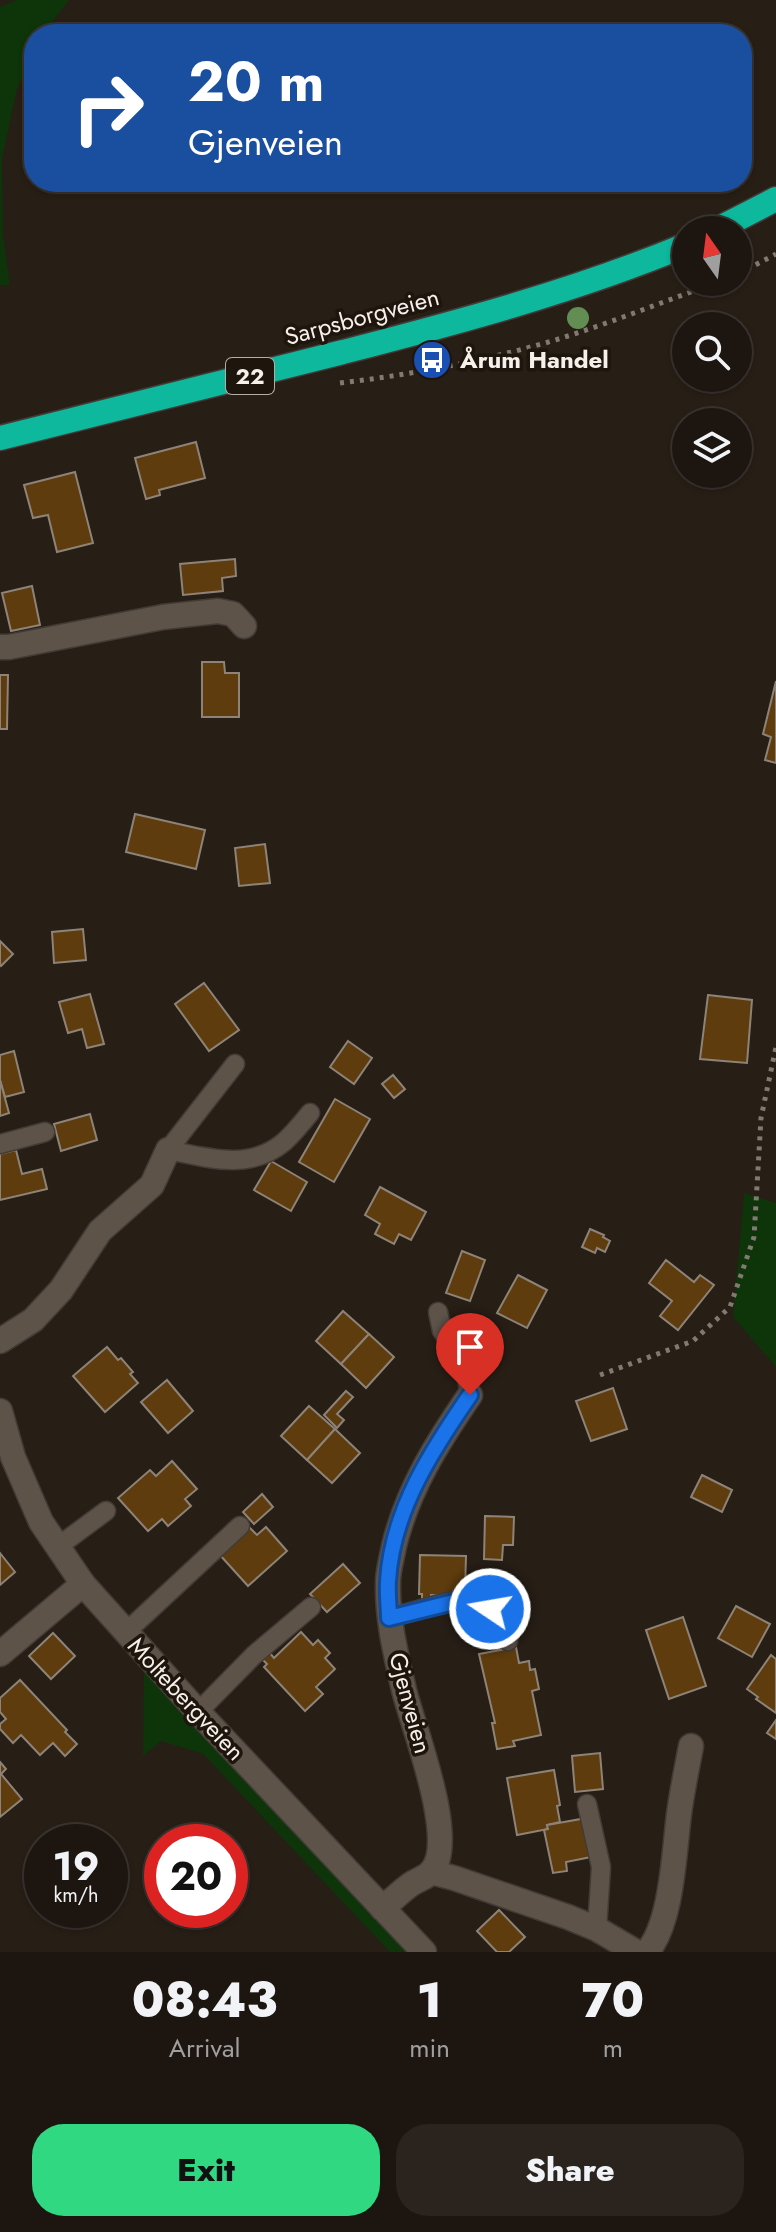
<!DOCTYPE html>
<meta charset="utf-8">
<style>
body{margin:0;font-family:Jost,sans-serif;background:#2a231e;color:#f1f3f6;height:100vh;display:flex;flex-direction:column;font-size:30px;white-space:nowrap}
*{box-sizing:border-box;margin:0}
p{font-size:26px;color:#a09f9f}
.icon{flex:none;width:44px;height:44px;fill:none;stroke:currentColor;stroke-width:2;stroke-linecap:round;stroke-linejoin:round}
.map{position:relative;height:1952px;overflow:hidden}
.details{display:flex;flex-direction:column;background:#1d1610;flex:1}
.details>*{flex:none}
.banner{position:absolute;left:24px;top:24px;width:728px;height:168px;border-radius:32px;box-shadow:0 2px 6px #0004,0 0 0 2px #3b3530;background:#1a4fa0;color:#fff;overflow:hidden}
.needle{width:52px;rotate:346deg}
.fabs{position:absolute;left:672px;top:216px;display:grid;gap:16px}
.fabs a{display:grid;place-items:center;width:80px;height:80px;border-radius:50%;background:#1d1610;box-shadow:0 2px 6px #0004,0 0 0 2px #3b3530;font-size:40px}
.speed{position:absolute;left:24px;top:1824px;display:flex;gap:16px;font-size:40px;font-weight:700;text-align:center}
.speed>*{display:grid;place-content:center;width:104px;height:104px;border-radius:50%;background:#1d1610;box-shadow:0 2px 6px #0004,0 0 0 2px #3b3530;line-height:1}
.speed small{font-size:20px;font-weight:400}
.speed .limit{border:12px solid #d22;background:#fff;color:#111}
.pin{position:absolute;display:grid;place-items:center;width:68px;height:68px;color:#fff;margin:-82px -34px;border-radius:50% 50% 50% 0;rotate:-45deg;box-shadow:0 0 8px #0007}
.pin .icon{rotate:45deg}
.me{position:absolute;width:88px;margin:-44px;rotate:282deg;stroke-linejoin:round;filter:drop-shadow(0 0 6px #0008)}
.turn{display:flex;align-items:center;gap:28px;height:168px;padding:0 32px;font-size:36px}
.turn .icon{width:104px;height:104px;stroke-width:2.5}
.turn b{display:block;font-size:56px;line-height:68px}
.eta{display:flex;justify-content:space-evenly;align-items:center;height:136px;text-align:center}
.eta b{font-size:48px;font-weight:800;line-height:56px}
.primary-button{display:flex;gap:16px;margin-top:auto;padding:16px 32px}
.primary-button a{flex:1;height:92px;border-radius:32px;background:#30d882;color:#111;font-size:32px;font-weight:800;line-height:92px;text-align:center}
.primary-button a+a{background:#2a231e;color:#f1f3f6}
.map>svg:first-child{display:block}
.green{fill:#0e3409}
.building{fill:#5e3c0d;stroke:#8d8378;stroke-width:2}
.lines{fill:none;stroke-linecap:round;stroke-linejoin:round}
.lane-casing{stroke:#433b36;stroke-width:21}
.street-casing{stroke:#433b36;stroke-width:27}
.secondary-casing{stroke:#433b36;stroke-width:27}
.highway-casing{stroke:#433b36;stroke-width:27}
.path{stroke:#817972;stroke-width:5;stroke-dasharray:4 6;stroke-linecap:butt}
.lane{stroke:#5d5349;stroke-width:18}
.street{stroke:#5d5349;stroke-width:24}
.secondary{stroke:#5d5349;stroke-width:24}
.highway{stroke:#0db89d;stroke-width:24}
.tree{fill:#628e54}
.route-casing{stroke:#114b97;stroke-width:20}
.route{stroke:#1a73e8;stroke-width:14}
.labels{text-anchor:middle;stroke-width:7;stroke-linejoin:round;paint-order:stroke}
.shield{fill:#1e150d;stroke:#b5aea8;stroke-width:2}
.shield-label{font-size:22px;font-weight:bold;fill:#f6efea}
.street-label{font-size:24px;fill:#f6efea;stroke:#1e150d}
.poi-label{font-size:24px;font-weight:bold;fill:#f6efea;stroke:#1e150d;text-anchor:start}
</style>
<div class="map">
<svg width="776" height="1952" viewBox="0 0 776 1952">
<rect width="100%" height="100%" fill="#271e16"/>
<g class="green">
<path d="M16 0H69L43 34H34V53L17 89 2 159 3 237 10 285H0V7Z"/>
<path d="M744 1193 776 1203V1367L733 1317Z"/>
<path d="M144 1664 410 1952H390L203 1754 161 1741 143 1756Z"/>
</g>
<g class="building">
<path d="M196 442 205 478 159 490 160 495 146 499 135 458Z"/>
<path d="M75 472 93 543 57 552 48 515 33 518 24 485Z"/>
<path d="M235 559 236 576 222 578 223 591 183 595 180 564Z"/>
<path d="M32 586 40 625 11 631 2 593Z"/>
<path d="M202 662H224L225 673H239V717H202Z"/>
<path d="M0 675H8L7 729H0Z"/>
<path d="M776 681V763L765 760 771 737 763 734Z"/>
<path d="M135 814 205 830 196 869 126 852Z"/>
<path d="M265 844 270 883 239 886 235 848Z"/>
<path d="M83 929 86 960 54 963 52 932Z"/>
<path d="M0 941 13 954 1 966 0 965Z"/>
<path d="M204 983 239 1030 209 1051 175 1004Z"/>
<path d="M90 994 104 1044 87 1048 82 1029 68 1033 59 1002Z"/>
<path d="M708 995 752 1000 747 1063 700 1059Z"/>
<path d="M348 1041 372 1058 354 1084 330 1067Z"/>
<path d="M14 1051 24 1092 5 1097 0 1080V1055Z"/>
<path d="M393 1075 405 1089 394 1098 382 1084Z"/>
<path d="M0 1080 9 1113 0 1116Z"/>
<path d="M335 1099 370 1119 334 1182 299 1162Z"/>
<path d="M90 1114 97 1140 61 1151 54 1124Z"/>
<path d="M16 1150 22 1174 42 1169 47 1189 0 1200V1154Z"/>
<path d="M271 1161 307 1182 291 1211 254 1190Z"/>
<path d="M380 1187 426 1212 411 1240 399 1234 394 1244 375 1234 380 1224 365 1215Z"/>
<path d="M590 1229 604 1235 603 1237 610 1241 605 1252 597 1248 595 1253 582 1247Z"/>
<path d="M462 1251 485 1260 470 1301 446 1293Z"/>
<path d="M666 1260 694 1282 700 1275 714 1285 678 1330 660 1316 672 1301 649 1283Z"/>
<path d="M518 1275 547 1290 527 1328 497 1313Z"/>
<path d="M343 1311 369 1334 341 1364 316 1341Z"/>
<path d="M369 1334 394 1357 366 1388 341 1364Z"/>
<path d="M107 1347 118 1360 121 1358 133 1372 130 1374 138 1383 105 1412 73 1376Z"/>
<path d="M167 1380 193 1411 168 1433 141 1402Z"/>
<path d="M613 1388 627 1429 591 1441 576 1401Z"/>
<path d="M346 1391 353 1397 337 1414 344 1420 337 1428 324 1415Z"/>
<path d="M309 1406 335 1429 307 1460 281 1436Z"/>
<path d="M335 1429 360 1453 332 1483 307 1460Z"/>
<path d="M172 1461 197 1489 185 1499 191 1506 168 1526 162 1519 148 1531 118 1498 150 1470 156 1476Z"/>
<path d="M702 1475 732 1490 722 1512 691 1497Z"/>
<path d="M262 1494 273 1507 254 1524 243 1512Z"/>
<path d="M485 1516 514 1517 513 1545H503L502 1560 484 1559Z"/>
<path d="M249 1527 257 1535 266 1527 287 1551 248 1586 219 1554Z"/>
<path d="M0 1553 15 1572 0 1585Z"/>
<path d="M420 1555 466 1556 465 1591H453L452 1595H431V1600H422V1594H419Z"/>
<path d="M343 1564 360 1583 327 1612 310 1594Z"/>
<path d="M736 1606 770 1624 752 1657 718 1638Z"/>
<path d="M683 1617 706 1686 669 1699 646 1630Z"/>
<path d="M301 1632 313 1645 318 1640 330 1653 325 1658 335 1669 316 1687 323 1694 305 1711 264 1667 267 1664 262 1659 269 1652 274 1658Z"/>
<path d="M53 1633 75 1656 51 1679 29 1656Z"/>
<path d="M516 1647 519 1663 529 1661 530 1670 535 1669 539 1689 532 1691 541 1735 513 1741 515 1746 497 1749 492 1723H495L479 1654Z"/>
<path d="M771 1655 776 1659V1713L756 1699 758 1697 747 1689Z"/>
<path d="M20 1680 67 1730 65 1732 77 1744 65 1756 53 1743 40 1755 21 1735 13 1743 0 1729V1724L6 1719 0 1712V1698Z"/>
<path d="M776 1720V1739L767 1733Z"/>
<path d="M600 1753 603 1789 575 1792 572 1756Z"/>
<path d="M0 1762 6 1769 1 1774 22 1799 0 1817Z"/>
<path d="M554 1770 560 1805 557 1806 560 1822 547 1825 548 1829 517 1835 507 1778Z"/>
<path d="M581 1819 596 1856 566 1862 567 1871 553 1873 544 1830 548 1829 547 1825Z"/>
<path d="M499 1910 525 1937 509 1952H497L477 1931Z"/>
</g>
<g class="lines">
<g class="lane-casing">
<g id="lane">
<path d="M235 1064 168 1150C208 1158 250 1171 284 1142 294 1133 302 1123 310 1113"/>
<path d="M0 1144 45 1132"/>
<path d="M438 1312 442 1331 458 1352 464 1363 470 1395"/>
<path d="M56 1548 106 1511"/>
<path d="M389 1618C405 1614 462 1596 474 1599 491 1604 504 1625 508 1641"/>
<path d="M125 1633 240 1526"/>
<path d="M198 1712 254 1655 311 1607"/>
<path d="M587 1804 601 1867 597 1929"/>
</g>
</g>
<g class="street-casing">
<g id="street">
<path d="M0 647H9L163 617 218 611 233 614 244 626"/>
<path d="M0 1341 33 1320 61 1290 100 1231 152 1185 168 1150"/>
<path d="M0 1654 83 1584"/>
<path d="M431 1872 454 1878 568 1917 597 1929 636 1952"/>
<path d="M382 1908C392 1901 400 1892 410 1885 416 1880 426 1878 431 1872 459 1842 413 1727 404 1690 396 1655 387 1619 388 1582 388 1570 392 1558 394 1546 408 1489 437 1443 470 1395"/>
<path d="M647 1952C672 1923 674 1853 679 1814 682 1791 687 1768 691 1746"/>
</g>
</g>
<g class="secondary-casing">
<path id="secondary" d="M0 1411 13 1457 41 1522 83 1584 198 1712 424 1952"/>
</g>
<g class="highway-casing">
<g id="highway">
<path d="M716 230 776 199"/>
<path d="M0 438C115 410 229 381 343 352 459 322 575 291 686 245"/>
</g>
</g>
<g class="path">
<path d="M738 274 776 254"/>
<path d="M340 383C409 375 478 362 545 343 604 326 661 302 719 282"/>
<path d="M600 1375 693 1341 730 1307 754 1237 761 1118 776 1047"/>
</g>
<use href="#lane" class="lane"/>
<use href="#street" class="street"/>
<use href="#secondary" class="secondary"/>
<use href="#highway" class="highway"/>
</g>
<circle class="tree" cx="578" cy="318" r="11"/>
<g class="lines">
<g class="route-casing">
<path id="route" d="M470 1395C432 1450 392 1511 388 1581 387 1593 389 1606 389 1618L470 1598 485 1604 490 1609"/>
</g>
<use href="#route" class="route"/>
</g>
<defs>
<g id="bus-disc" transform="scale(2)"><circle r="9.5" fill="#1a4fb4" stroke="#1e150d"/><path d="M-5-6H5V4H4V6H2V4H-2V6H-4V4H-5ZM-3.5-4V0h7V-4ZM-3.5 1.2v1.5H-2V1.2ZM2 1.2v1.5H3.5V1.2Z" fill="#fff"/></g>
</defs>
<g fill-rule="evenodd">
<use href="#bus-disc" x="432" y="360"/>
</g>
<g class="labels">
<rect class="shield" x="226" y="358" width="48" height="36" rx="6"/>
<g class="shield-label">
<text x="250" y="384">22</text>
</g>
<g class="street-label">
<text transform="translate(362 317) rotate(-15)" y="8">Sarpsborgveien</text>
<text transform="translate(186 1699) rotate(47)" y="8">Moltebergveien</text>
<text transform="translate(410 1703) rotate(75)" y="8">Gjenveien</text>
</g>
<g class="poi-label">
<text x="460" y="368">Årum Handel</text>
</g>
</g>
</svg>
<div class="fabs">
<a><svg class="needle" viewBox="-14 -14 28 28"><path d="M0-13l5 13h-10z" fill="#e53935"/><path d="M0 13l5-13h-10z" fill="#a09f9f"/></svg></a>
<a><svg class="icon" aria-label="search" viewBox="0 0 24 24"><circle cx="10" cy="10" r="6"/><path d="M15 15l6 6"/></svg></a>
<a><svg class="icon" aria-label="layers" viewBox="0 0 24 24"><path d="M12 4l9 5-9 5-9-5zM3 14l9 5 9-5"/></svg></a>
</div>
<div class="speed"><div>19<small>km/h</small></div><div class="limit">20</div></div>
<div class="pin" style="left:470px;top:1395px;background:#d93025"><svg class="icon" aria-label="arrive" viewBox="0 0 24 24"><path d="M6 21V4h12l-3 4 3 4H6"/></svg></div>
<svg class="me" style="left:490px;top:1609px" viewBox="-20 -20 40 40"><circle r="17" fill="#1a73e8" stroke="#fff" stroke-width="3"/><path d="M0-11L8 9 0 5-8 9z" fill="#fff"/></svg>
<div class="banner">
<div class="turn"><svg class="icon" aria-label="right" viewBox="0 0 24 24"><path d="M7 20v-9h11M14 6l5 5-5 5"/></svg><div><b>20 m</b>Gjenveien</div></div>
</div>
</div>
<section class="details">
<div class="eta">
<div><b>08:43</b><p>Arrival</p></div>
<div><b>1</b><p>min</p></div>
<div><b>70</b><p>m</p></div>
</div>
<div class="primary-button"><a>Exit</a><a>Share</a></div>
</section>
